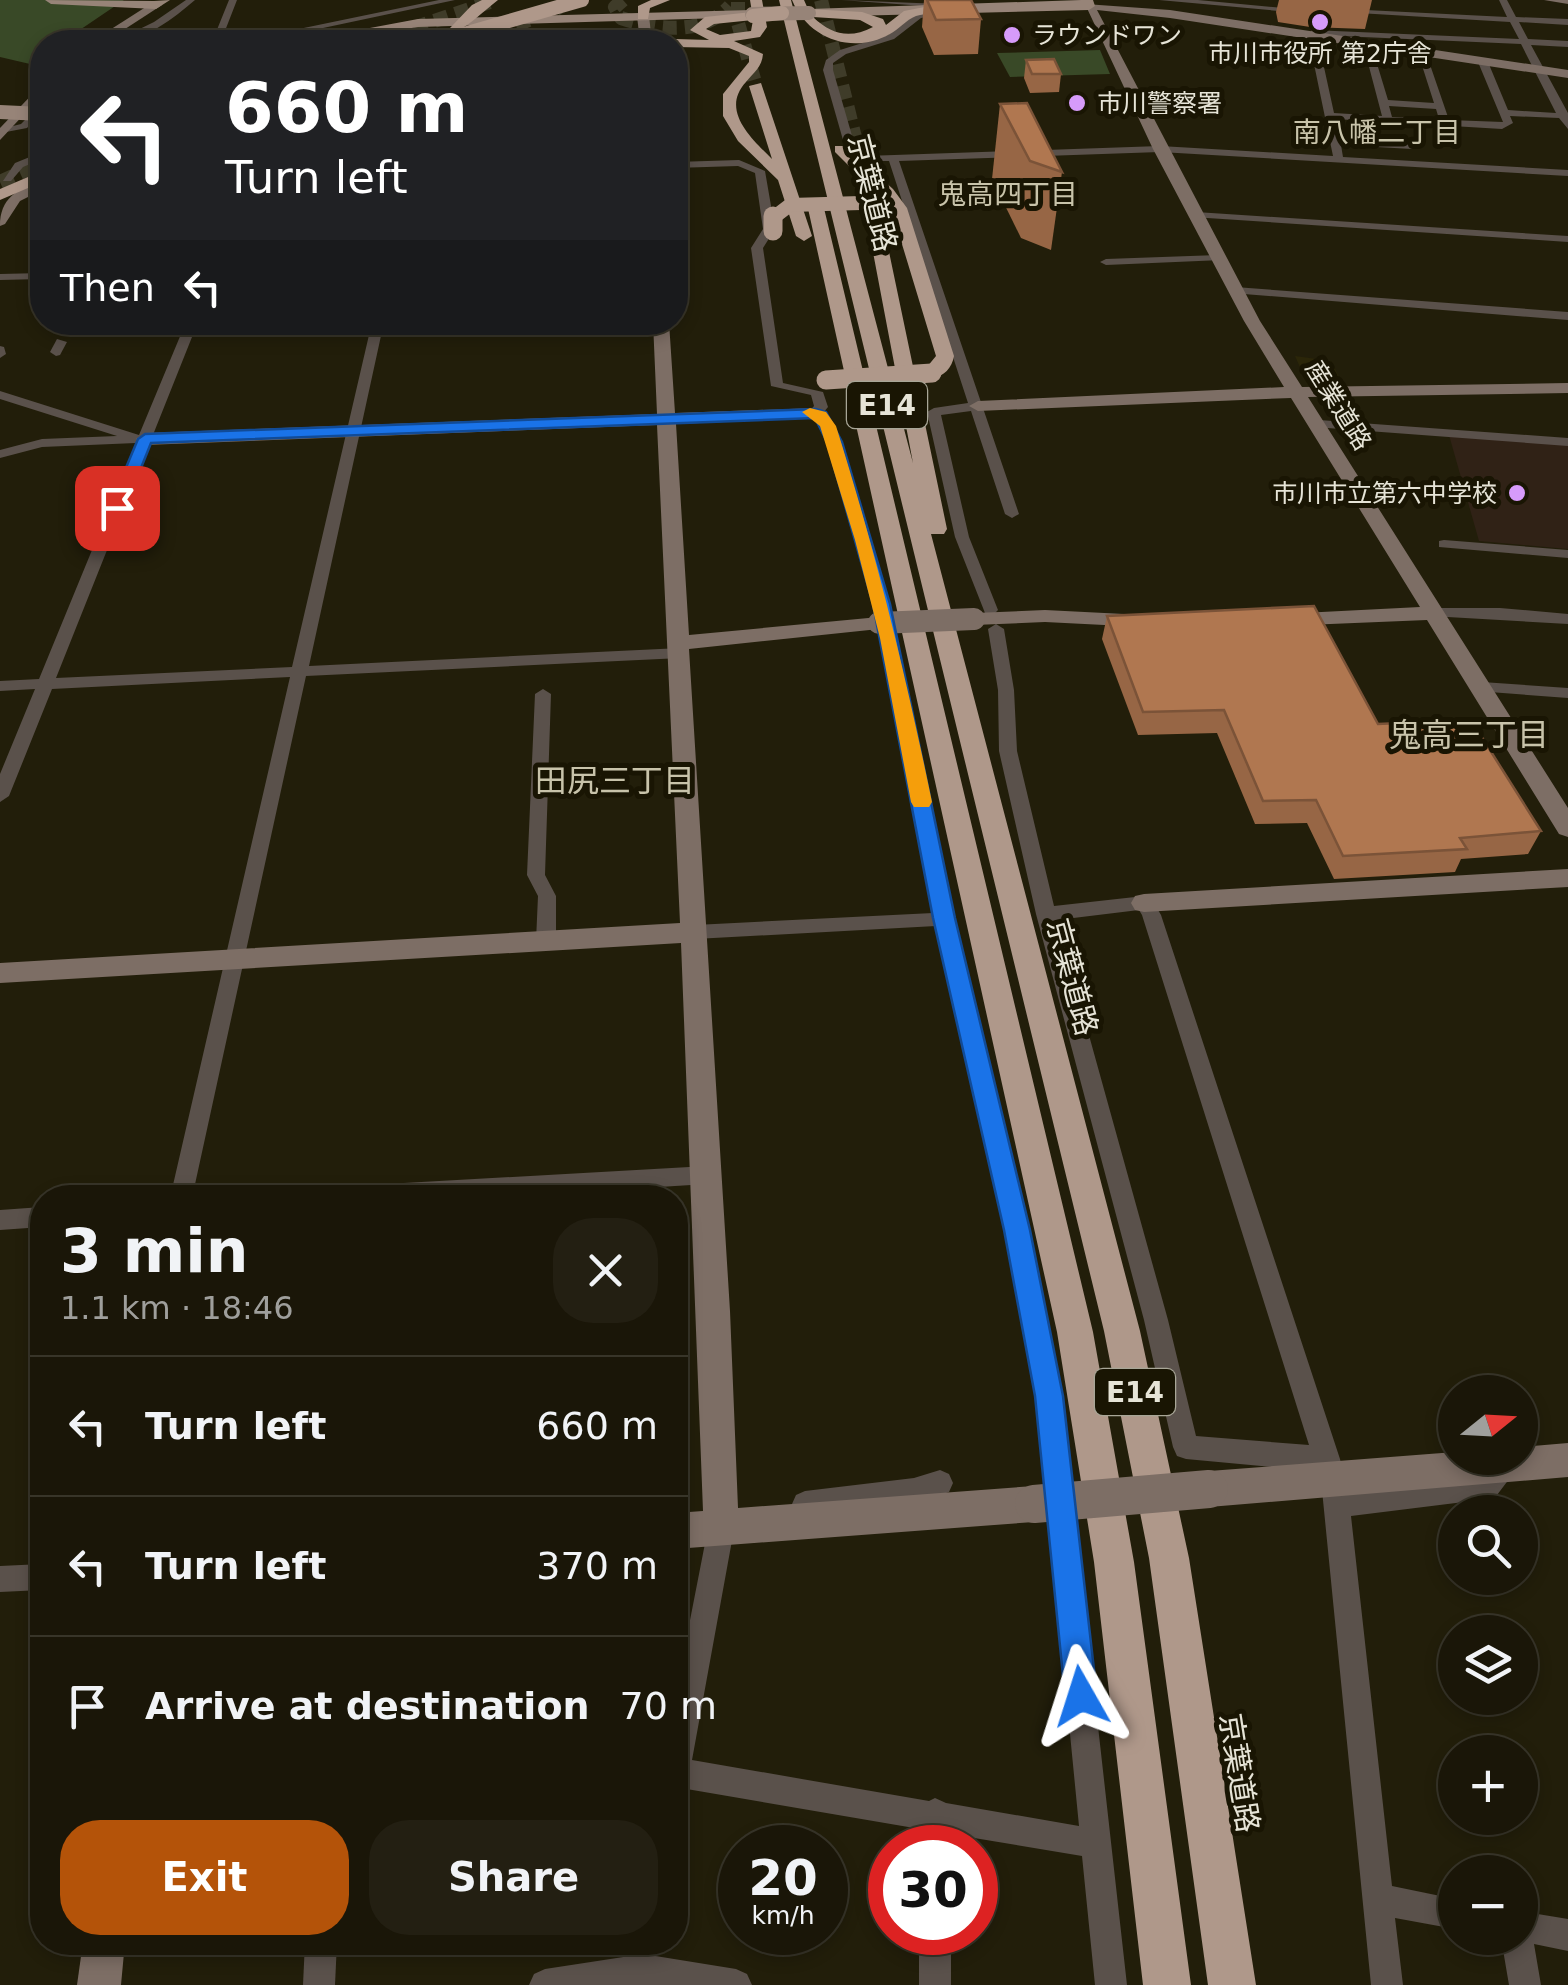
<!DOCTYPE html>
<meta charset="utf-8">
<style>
body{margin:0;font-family:"DejaVu Sans","Noto Sans JP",sans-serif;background:#231f12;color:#f1f3f6;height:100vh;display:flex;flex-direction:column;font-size:38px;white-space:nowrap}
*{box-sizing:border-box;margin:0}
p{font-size:32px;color:#9f9f9c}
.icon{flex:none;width:55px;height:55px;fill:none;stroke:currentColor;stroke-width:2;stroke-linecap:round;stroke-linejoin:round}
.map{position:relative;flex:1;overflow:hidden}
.side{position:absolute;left:30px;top:1185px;width:658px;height:770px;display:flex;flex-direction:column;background:#1a1608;border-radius:40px;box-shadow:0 5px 15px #0003,0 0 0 2px #383529}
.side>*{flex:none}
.top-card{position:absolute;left:30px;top:30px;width:658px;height:305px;border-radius:40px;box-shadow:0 5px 15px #0003,0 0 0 2px #383529;background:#202124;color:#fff;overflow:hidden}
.needle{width:65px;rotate:72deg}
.buttons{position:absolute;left:1438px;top:1375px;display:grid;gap:20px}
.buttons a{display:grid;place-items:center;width:100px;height:100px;border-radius:50%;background:#1a1608;box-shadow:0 5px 15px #0003,0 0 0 2px #383529;font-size:50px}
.speed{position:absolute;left:718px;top:1825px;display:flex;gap:20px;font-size:50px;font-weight:700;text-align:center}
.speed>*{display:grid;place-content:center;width:130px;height:130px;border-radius:50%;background:#1a1608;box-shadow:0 5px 15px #0003,0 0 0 2px #383529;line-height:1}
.speed small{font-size:25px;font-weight:400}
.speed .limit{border:15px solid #d22;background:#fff;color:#111}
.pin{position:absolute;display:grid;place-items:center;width:85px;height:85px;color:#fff;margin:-42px;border-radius:20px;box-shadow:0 5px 15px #0006}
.me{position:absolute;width:110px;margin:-55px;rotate:354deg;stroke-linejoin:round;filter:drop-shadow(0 0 8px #0008)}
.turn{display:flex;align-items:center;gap:35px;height:210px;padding:0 30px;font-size:45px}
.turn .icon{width:130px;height:130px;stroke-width:2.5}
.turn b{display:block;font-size:70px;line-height:85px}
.then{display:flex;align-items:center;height:95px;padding:0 30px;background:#0003;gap:20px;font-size:38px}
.round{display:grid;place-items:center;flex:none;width:105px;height:105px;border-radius:40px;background:#231f12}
.summary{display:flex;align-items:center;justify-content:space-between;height:170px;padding:0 30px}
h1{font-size:60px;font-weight:600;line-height:75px}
.cta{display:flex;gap:20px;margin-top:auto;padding:20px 30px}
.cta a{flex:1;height:115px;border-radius:40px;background:#b45309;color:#fff;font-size:40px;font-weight:600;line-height:115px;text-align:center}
.cta a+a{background:#231f12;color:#f1f3f6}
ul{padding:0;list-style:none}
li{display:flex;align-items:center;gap:30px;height:140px;padding:0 30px;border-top:2px solid #383529}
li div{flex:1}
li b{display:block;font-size:38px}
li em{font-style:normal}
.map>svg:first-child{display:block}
.built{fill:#2b2609}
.education{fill:#302216}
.green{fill:#394927}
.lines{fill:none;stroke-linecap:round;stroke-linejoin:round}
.highway-tunnel-far1{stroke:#3f3c29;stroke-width:14;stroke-dasharray:14 8;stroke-linecap:butt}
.highway-tunnel{stroke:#3f3c29;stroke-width:19;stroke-dasharray:19 9;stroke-linecap:butt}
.street{fill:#5a514b;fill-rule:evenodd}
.secondary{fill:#7d6e65;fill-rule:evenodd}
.primary{fill:#978478;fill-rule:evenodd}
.highway{fill:#af988a;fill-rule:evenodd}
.secondary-bridge-far1{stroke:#7d6e65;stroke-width:22}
.secondary-bridge{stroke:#7d6e65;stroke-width:38}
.primary-bridge{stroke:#978478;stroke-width:14}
.highway-bridge-far1{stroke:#af988a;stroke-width:14}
.highway-bridge{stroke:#af988a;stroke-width:19}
.wall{fill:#976645}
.building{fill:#b07750;stroke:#7b5338;stroke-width:2.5}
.route{fill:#1a73e8;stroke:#114b97;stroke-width:2.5}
.slow{fill:#f59e0b}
.poi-dot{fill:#d69bfa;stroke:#191503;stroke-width:4}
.labels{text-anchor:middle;stroke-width:10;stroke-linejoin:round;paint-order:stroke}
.far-poi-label{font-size:25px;fill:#e6e4d7;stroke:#191503;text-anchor:start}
.far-street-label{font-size:25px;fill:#e6e4d7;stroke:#191503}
.far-neighbourhood-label{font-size:28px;fill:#c8c3aa;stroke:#191503}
.shield{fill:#191503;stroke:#a8a697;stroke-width:2.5}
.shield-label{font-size:28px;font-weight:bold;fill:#e6e4d7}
.street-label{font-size:30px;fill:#e6e4d7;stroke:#191503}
.neighbourhood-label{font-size:32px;fill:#c8c3aa;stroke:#191503}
</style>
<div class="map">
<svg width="1568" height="1985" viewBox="0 0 1568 1985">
<rect width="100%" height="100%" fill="#221e0a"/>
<path class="built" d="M1295 356 1331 361 1343 385H1308Z"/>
<path class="education" d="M1449 435 1568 444V549L1479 541Z"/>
<g class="green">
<path d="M0 0H124L62 42H42V56L30 64 0 57Z"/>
<path d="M1100 50 1110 74 1010 77 997 53Z"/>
</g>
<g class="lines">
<g class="highway-tunnel-far1">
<path d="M623 0 615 7 621 18C657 30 702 36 730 6"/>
<path d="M821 0 875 218"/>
<path d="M738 2V23L756 86"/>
<path d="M372 42 496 0"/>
<path d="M475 42 560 7"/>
<path d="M0 182 42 163"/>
</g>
<path class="highway-tunnel" d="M874 216 880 247"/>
<g class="street">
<path d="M186 0H195C174 18 141 44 113 42L154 22Z"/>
<path d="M229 0H237L223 36 261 32 265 36 439 0H455L257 42H243L251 39 212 42Z"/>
<path d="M841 0 942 4 938 7Z"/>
<path d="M1159 0H1198L1305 10 1301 13Z"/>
<path d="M1499 0H1507L1516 17 1568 19V25L1519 22 1528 39 1568 41V47L1531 45 1568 113V129L1559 118 1510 116 1513 123 1502 129 1335 119 1339 139 1412 143 1417 146 1412 149 1341 145 1343 157 1568 170V176L1160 152 899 161 1019 514 1012 518 1005 514 971 411 941 415 969 537 998 610 995 613H985L955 537 927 412 934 408 968 403 889 161H858L845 147 823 70 826 60 840 50 888 35 916 14 948 9 952 12 921 18 894 39 846 54 833 63V70L855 146 865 156 1160 146 1333 156 1308 35 1312 30 1519 39 1510 22 1341 12 1345 9 1507 17ZM1317 35 1521 44 1556 113 1508 110 1488 62 1483 59 1478 62 1503 122 1449 120 1426 53 1422 50 1418 53 1434 103 1388 100 1371 44 1367 41 1363 44 1382 116 1334 113ZM1389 106 1436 109 1439 119 1392 117Z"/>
<path d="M42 103V111L27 128 6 132 1 129 21 124Z"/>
<path d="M42 152V159L23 167 11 181H3L15 163Z"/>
<path d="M739 160 765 171 775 229 763 248 783 383 823 392 828 407 823 413 831 420 842 442 890 604 954 919 1028 1230 1061 1396 1127 1985H1095L1082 1856 950 1834V1848H920V1829L675 1787V1697L708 1528 712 1519 725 1511 734 1515 738 1524 733 1535 692 1760 929 1801 935 1798 946 1803 1079 1826 1037 1396 1006 1230 936 926 695 939 685 932 695 925 933 913 874 604 828 442 818 422 808 413 814 406 811 395 771 386 751 248 763 229 755 173 738 166 675 168V162Z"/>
<path d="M1196 212 1568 236V242L1192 217 1191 215Z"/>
<path d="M1218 255 1222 256V260L1106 265 1100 262 1106 259Z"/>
<path d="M42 273V279L0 280V274Z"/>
<path d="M1235 287 1568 312V320L1231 293V289Z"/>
<path d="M186 322H198L56 678 292 667 372 322H384L309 666 681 648 689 653 681 658 306 676 192 1198H170L290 677 52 689 9 796 0 802V774L35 689 0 691V681L39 679 136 443 42 447 0 458V450L42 439 117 436 0 399V391L139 435Z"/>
<path d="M57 339 67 342 60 355 56 356 50 352Z"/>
<path d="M0 346 4 347 6 354 0 358Z"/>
<path d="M1319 420 1568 438V446L1314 427 1312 424Z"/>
<path d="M1444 540 1568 550V558L1439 547V541Z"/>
<path d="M1435 608H1500L1568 614V624L1430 616V610Z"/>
<path d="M996 624 1004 629 1014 690 1017 751 1054 906 1144 896 1151 898 1161 915 1340 1459 1342 1468 1336 1478 1344 1481 1348 1490 1482 1474 1497 1458H1515L1519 1466 1497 1495 1488 1499 1351 1516 1392 1886 1455 1899V1929L1395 1918 1403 1985H1371L1322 1490 1328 1480 1320 1477 1317 1471 1186 1459 1177 1456 1173 1447 1144 1320 1036 914 999 751 998 690 988 629ZM1139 910 1142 915 1309 1445 1196 1436 1168 1320 1057 920Z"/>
<path d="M1482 682 1568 688V698L1476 691 1474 687Z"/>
<path d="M543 689 551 694 545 875 556 896V941L546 948 536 941 538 896 527 875 535 694Z"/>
<path d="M707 1166 715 1168 718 1175 715 1182 707 1184 486 1198H304L307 1191 315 1188Z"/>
<path d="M42 1207V1227L0 1230V1210Z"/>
<path d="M940 1470 949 1474 953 1483 949 1492 914 1504 805 1517 796 1513 792 1504 796 1495 805 1491 914 1478Z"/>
<path d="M42 1564V1590L0 1592V1566Z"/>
<path d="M1520 1911 1568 1919V1951L1534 1944 1541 1985H1509L1501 1938H1520Z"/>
<rect x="919" y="1932" width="32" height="53"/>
<path d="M305 1942H337L335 1985H303Z"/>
<path d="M643 1954 736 1969 747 1974 752 1985H529L534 1974 545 1969Z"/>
</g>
<g class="secondary">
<path d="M1544 0H1568V4Z"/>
<path d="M152 3 162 5 105 42H91Z"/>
<path d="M1085 4 1170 10 1568 70V78L1170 18 1097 10 1260 321 1302 387 1568 383V393L1308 397 1568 808V837L1559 834 1427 620 1282 626 1271 620 1282 614 1420 607 1291 398 978 411 969 406 978 401 1284 387 1244 321 1153 149Z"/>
<path d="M643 12 649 16 652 42H640L637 16Z"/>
<path d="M42 84V95L0 140V128Z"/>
<path d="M42 181V190L20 201 5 224 0 226C0 198 17 189 42 181Z"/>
<path d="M653 322H669L675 413 815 408 824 413 815 418 676 424 689 635 879 617 890 623 879 629 689 649 730 1311 738 1508 1034 1486 1047 1491 1052 1504 1047 1517 1034 1522 675 1549V1513L703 1511 681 943 0 983V963L680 923 657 425 145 445 136 439 145 433 657 414Z"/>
<path d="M1045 610 1144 615 1155 621 1144 627 1045 622 974 625 963 619 974 613Z"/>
<path d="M1568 869V887L1144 912 1135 910 1131 903 1135 896 1144 894Z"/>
<path d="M1568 1443V1477L1209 1507 1196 1501 1191 1489 1196 1477 1209 1471 1455 1452V1458H1520V1447Z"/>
<path d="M83 1942H125L121 1985H77Z"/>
</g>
<g class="primary">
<path d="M45 0 154 1 170 0 156 9 51 4Z"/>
<path d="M1081 0H1093L1095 6 1089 10 809 17 803 13 809 9Z"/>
<path d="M752 10 758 14 757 17 418 27 323 42H295L418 19Z"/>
</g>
<g class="highway">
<path d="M482 0H498C467 25 450 45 406 42L450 28 472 5Z"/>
<path d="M651 0H670L650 8 648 19H638V6Z"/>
<path d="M750 0H762L767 27 760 37 734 41 763 54C762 67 754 72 746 82 720 110 751 138 772 159L749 86 761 83 812 236 804 241 796 236 778 180 738 141 723 116V94L749 62V56L729 48 675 47V42H669L675 39 709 40 690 30 705 17 752 12ZM753 20 751 31 720 35 706 29 714 24Z"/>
<path d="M779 0H791L913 463 872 247 880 242 888 247 947 529 944 534H931L1140 1331 1189 1558 1256 1985H1208L1149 1558 1104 1331Z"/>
<path d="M792 0H804L808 9 862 12 883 19 886 25 904 11 940 4 946 8C937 13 927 13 916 16 906 20 899 29 890 34 853 55 808 39 792 0ZM813 17 860 20 873 27C850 39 832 35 813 17Z"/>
<path d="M835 146H845L893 189 907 208 954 356C952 368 944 376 932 379L922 373 936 356 891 208 835 152Z"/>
<path d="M42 171V182L0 200V189Z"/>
<path d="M815 199 823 204 1093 1332 1134 1562 1191 1985H1143L1094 1562 1057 1332 807 204Z"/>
</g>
<path class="secondary-bridge-far1" d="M879 623 974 619"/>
<path class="secondary-bridge" d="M1034 1504 1209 1489"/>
<g class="primary-bridge">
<path d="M752 14 809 13"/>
<path d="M0 112 42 114"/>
</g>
<g class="highway-bridge-far1">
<path d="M753 16 782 13"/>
<path d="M436 42 582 0"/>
<path d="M773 218 790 205 861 203"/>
</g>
<g class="highway-bridge">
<path d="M773 216V231"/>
<path d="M826 380 932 373"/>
</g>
</g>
<g class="wall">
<path d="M924 0H971L981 19 978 54 934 55 922 27Z"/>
<path d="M1279 0H1372L1365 29 1310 27 1278 22 1276 12Z"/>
<path d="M1026 60 1061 74 1059 92 1030 93 1024 78Z"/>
<path d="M1000 104 1062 172 1051 250 1021 238 992 179Z"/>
<path d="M1107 616 1378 724 1541 831 1528 854 1461 859 1455 872 1334 879 1307 823 1255 824 1217 733 1138 735 1102 639Z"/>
</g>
<g class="building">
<path d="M927 0H971L981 19 936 20Z"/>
<path d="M1054 59 1061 74H1032L1026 60Z"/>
<path d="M1027 103 1062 172 1030 161 1000 104Z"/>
<path d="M1314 606 1378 724 1471 720 1541 831 1460 838 1467 849 1343 856 1316 800 1263 801 1224 710 1143 712 1107 616Z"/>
</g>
<path class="route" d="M816 409 826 412 842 442 890 604 955 918 1030 1230 1063 1396 1097 1696 1093 1707 1081 1712 1070 1707 1065 1696 1035 1396 1004 1230 933 918 873 604 827 442 815 418 151 443 125 508 117 513 109 508 138 439 145 434Z"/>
<path class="slow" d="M810 408 826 412 836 426C876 553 905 671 932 802L929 807H914L911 802 880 638 855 540 820 426 802 412Z"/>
<g class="poi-dot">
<circle cx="1320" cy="22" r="10"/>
<circle cx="1012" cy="35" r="10"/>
<circle cx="1077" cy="103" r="10"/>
<circle cx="1517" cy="493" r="10"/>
</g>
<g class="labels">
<g class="far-poi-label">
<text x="1032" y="44">ラウンドワン</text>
<text x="1320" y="62" text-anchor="middle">市川市役所 第2庁舎</text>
<text x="1097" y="112">市川警察署</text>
<text x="1497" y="502" text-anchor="end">市川市立第六中学校</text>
</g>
<g class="far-street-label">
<text transform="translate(1339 405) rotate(58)" y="9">産業道路</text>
</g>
<g class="far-neighbourhood-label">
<text x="1377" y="142">南八幡二丁目</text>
<text x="1008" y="204">鬼高四丁目</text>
</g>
<g class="shield">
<rect x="847" y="382" width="80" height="46" rx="8"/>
<rect x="1095" y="1369" width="80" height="46" rx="8"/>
</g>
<g class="shield-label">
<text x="887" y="415">E14</text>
<text x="1135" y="1402">E14</text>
</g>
<g class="street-label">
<text transform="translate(872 193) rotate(76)" y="10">京葉道路</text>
<text transform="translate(1072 977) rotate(75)" y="10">京葉道路</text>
<text transform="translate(1239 1773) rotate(81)" y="10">京葉道路</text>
</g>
<g class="neighbourhood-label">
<text x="1469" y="746">鬼高三丁目</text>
<text x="615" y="792">田尻三丁目</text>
</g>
</g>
</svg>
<div class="buttons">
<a><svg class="needle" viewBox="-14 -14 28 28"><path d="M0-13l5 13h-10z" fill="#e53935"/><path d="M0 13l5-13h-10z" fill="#9f9f9c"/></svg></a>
<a><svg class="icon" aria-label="search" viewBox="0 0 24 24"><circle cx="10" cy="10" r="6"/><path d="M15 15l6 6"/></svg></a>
<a><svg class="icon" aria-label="layers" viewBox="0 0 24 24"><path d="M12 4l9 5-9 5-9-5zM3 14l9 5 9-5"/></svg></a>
<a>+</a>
<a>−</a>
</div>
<div class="speed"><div>20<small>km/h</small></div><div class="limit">30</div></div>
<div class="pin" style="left:117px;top:508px;background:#d93025"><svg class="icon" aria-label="arrive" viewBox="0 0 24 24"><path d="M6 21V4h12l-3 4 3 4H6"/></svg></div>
<svg class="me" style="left:1081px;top:1696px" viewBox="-20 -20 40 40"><path d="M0-17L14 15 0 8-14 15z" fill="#1a73e8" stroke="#fff" stroke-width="4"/></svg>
<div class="top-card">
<div class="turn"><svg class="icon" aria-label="left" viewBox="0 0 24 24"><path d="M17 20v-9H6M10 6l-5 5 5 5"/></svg><div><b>660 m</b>Turn left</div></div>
<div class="then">Then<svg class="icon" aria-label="left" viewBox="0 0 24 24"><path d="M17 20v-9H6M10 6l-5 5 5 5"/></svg></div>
</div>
<section class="side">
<div class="summary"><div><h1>3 min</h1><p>1.1 km · 18:46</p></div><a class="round"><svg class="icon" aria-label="close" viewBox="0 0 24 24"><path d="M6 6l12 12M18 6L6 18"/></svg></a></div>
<ul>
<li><svg class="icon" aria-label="left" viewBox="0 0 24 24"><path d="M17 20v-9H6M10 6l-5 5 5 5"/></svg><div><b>Turn left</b></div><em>660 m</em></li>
<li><svg class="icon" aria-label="left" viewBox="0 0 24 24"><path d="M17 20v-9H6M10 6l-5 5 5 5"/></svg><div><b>Turn left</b></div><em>370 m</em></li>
<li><svg class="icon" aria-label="arrive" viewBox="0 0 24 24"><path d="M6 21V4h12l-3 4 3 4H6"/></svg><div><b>Arrive at destination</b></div><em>70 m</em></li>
</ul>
<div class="cta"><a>Exit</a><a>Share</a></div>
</section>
</div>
